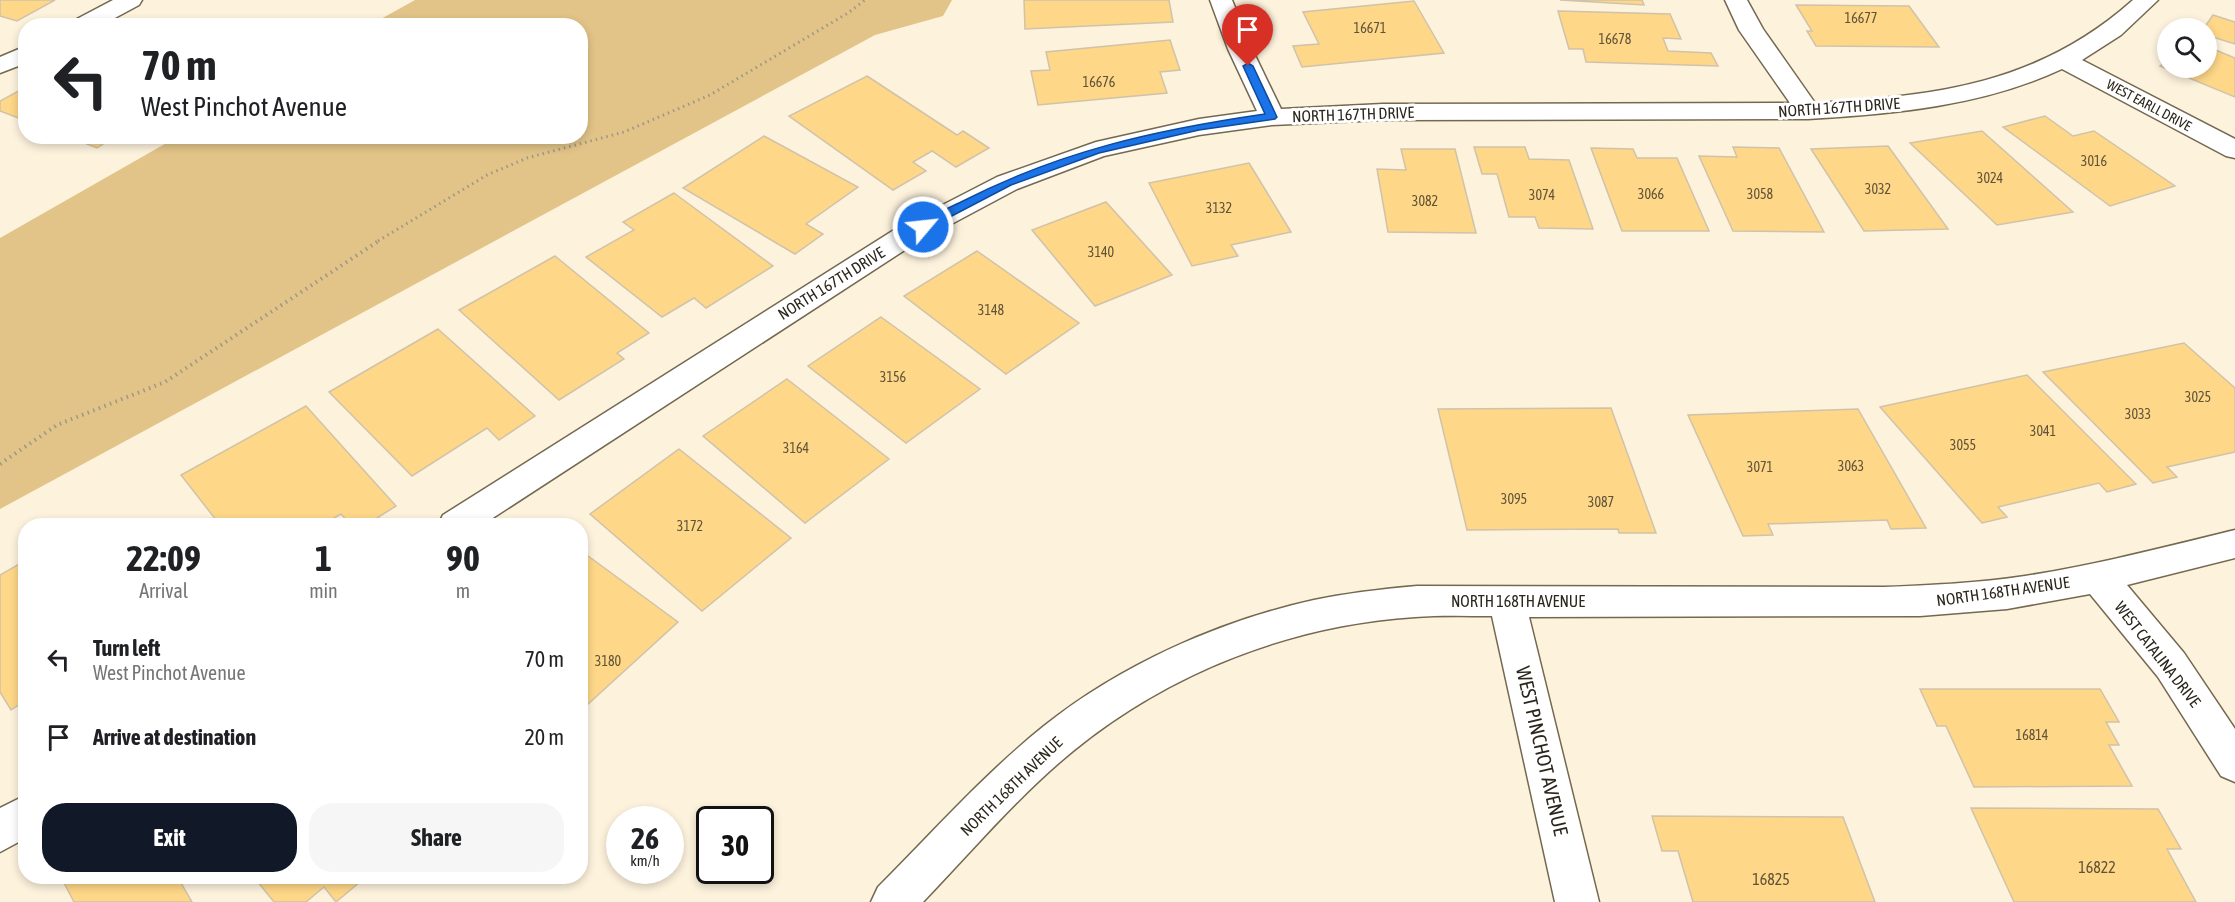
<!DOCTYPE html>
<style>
body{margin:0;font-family:"Asap Condensed",sans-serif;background:#f6f6f6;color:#202124;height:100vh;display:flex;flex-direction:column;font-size:22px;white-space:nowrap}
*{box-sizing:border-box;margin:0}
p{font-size:20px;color:#757577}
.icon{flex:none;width:33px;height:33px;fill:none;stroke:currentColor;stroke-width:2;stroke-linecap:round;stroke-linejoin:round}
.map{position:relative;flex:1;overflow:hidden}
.side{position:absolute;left:18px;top:518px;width:570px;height:366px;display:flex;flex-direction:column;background:#fff;border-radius:24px;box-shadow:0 3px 9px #0003}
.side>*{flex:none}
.guide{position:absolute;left:18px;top:18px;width:570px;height:126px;border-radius:24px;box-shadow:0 3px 9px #0003;background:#fff;color:#202124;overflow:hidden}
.fabs{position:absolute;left:2157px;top:18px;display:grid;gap:12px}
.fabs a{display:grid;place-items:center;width:60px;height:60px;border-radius:50%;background:#fff;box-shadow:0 3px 9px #0003;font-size:30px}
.speed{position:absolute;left:606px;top:806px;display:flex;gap:12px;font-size:30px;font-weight:700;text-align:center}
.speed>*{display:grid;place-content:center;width:78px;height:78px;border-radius:50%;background:#fff;box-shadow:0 3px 9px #0003;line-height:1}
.speed small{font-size:15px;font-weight:400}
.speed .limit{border:3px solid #111;border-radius:9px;background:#fff;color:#111}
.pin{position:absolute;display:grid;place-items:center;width:51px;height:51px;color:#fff;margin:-62px -26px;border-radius:50% 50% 50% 0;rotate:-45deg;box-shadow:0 0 6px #0007}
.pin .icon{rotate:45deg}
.me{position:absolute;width:66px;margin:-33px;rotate:62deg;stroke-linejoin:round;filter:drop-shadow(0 0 4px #0008)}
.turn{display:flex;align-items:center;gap:21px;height:126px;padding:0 24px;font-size:27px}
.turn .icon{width:78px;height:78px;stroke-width:2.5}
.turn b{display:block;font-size:42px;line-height:51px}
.eta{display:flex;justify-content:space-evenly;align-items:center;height:102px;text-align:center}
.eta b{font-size:36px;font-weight:700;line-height:42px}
.button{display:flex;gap:12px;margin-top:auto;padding:12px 24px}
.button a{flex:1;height:69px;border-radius:24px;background:#111827;color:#fff;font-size:24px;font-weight:700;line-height:69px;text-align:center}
.button a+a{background:#f6f6f6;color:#202124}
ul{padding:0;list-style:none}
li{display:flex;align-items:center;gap:18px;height:78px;padding:0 24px}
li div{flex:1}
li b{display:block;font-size:22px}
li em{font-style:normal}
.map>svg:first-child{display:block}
.green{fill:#e2c488}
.building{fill:#fed788;stroke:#d0c3a9;stroke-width:1.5}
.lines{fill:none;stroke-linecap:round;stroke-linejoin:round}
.minor-casing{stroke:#746850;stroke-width:3}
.path-far1{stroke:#a09787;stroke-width:3;stroke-dasharray:1.5 4;stroke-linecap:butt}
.path{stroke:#a09787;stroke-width:4;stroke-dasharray:1.5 4.5;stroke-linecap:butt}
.minor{fill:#fff;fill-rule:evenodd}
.route{fill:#1a73e8;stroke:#114b97;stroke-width:1.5}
.labels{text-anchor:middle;stroke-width:6;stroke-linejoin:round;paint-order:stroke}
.number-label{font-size:14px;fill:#605338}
.far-street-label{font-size:14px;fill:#2c271d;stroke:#fff}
.street-label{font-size:16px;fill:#2c271d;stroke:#fff}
.near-number-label{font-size:16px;fill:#605338}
.near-street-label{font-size:20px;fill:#2c271d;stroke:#fff}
</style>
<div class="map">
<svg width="2235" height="902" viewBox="0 0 2235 902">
<rect width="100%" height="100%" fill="#fdf2dc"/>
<path class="green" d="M415 0H952L943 16 875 35 0 509V238L177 137 580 136V26L370 25Z"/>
<g class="building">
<path d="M0 0H55L17 21 0 16Z"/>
<path d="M1024 0H1169L1173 22 1025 29Z"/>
<path d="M1560 0H1642L1644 5Z"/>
<path d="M1414 1 1444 53 1302 67 1293 46 1319 44 1303 12Z"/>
<path d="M1796 5 1909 6 1939 47 1816 46 1807 31H1812Z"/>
<path d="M1558 11 1670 14 1681 39 1663 38 1668 51 1711 53 1718 66 1586 62 1583 49H1569Z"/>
<path d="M2213 15 2235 22V44L2206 35V28H2204Z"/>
<path d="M1170 40 1180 70 1160 72 1167 93 1038 105 1031 71 1050 70 1046 52Z"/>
<path d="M2206 46 2235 58V97L2160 66 2168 60V68H2206Z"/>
<path d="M867 76 957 135 963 131 989 148 956 167 932 151 913 162 926 171 893 190 789 116Z"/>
<path d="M26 87V121L0 111V101Z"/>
<path d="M2045 116 2073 136 2094 131 2175 186 2110 206 2003 127Z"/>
<path d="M1982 131 2073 212 1997 225 1910 143Z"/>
<path d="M67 136H115L97 148Z"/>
<path d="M764 136 858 187 806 224 823 234 795 254 683 188Z"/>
<path d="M1888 146 1948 229 1864 231 1811 149Z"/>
<path d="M1474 147H1525L1529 159 1569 160 1593 229 1539 228 1535 217H1509L1497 174H1482Z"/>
<path d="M1733 147 1779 148 1824 232 1733 231 1699 156 1737 157Z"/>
<path d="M1591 148 1633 149 1637 158H1677L1709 231H1622Z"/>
<path d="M1401 149H1455L1476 233 1388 232 1377 169 1406 170Z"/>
<path d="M1249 163 1291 232 1231 245 1238 256 1192 266 1149 183Z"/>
<path d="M674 193 773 266 706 308 694 298 662 317 586 257 634 230 623 222Z"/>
<path d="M1106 202 1172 275 1095 306 1032 230Z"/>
<path d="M977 251 1079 323 1006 374 904 296Z"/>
<path d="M555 256 649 333 617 353 624 359 559 400 459 310Z"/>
<path d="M881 317 980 389 906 443 808 366Z"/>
<path d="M438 329 535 416 499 440 487 428 412 476 329 392Z"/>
<path d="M2184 343 2235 388V452L2167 467 2177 477 2153 483 2043 372Z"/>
<path d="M2027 375 2136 484 2107 492 2099 483 1998 507 2007 517 1982 523 1880 407Z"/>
<path d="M787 379 889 459 805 523 703 436Z"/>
<path d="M306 406 396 506 366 525H351L341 514 322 525H220L181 475Z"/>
<path d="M1611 408 1656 533H1619L1618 529 1467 530 1438 409Z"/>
<path d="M1858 409 1926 528 1891 529 1887 520 1768 524 1773 535 1743 536 1688 415Z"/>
<path d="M679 449 791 538 702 611 590 514Z"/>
<path d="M580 550 678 622 587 705 580 700Z"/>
<path d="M26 560V700L11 710 0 692V575Z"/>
<path d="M1920 689H2100L2119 722H2106L2119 745H2109L2132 786 1974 787 1946 726H1937Z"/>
<path d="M1971 808 2158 809 2181 849H2167L2196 902H2014Z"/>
<path d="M1652 816 1843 817 1875 902H1693L1678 851H1662Z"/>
<path d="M67 876H177L192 902H74L62 879Z"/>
<path d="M253 876H367L336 902 324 887 306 902H274Z"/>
</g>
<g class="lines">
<g class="minor-casing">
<g id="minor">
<path d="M113 0H142L139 5 100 26H70L73 21Z"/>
<path d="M1210 0H1232L1252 49 1281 109 1383 104 1790 103 1739 30 1725 0H1747L1763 29 1815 103C1937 96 2039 84 2133 0H2158L2121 35 2082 60 2235 139V158L2226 156 2062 69C1983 106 1894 114 1808 119L1383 120 1272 125 1199 135 1104 156 1017 189 914 244 482 525H438L443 515 894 230 997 177 1096 142 1199 119 1257 111 1228 49Z"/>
<path d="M26 46V63L0 73V57Z"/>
<path d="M2235 530V558L2127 585 2184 653 2235 729V782L2221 776 2158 677 2090 594 2007 609 1920 616 1529 617 1599 902H1555L1492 616C1467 616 1440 615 1415 617 1291 625 1170 672 1073 751 1018 796 972 851 923 902H871L878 887C932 833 984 774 1044 726 1120 665 1219 621 1314 600 1348 593 1382 589 1417 586L1884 587C1931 585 1978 583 2025 576 2096 565 2165 547 2235 530Z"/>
<path d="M26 795V838L0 852V808Z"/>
</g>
</g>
<path class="path-far1" d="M378 241 487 175 527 158 624 132 710 95 848 13 865 0"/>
<path class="path" d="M0 464 57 425 165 382 380 240"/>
<use href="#minor" class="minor"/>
</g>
<path class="route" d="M1248 63 1253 66 1277 117 1275 119 1199 130 1099 153 1011 185 927 229H919L917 227C927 216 947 209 961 202 1060 151 1155 130 1265 114L1243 66Z"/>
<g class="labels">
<g class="number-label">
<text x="1861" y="23">16677</text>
<text x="1370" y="33">16671</text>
<text x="1615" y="44">16678</text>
<text x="1099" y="87">16676</text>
<text x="2094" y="166">3016</text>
<text x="1990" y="183">3024</text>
<text x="1878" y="194">3032</text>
<text x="1651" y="199">3066</text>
<text x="1760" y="199">3058</text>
<text x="1542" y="200">3074</text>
<text x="1425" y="206">3082</text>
<text x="1219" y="213">3132</text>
<text x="1101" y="257">3140</text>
<text x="991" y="315">3148</text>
<text x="893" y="382">3156</text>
<text x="2198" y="402">3025</text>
<text x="2138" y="419">3033</text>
<text x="2043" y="436">3041</text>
<text x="1963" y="450">3055</text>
<text x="796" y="453">3164</text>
<text x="1851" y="471">3063</text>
<text x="1760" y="472">3071</text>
<text x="1514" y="504">3095</text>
<text x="1601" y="507">3087</text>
<text x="690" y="531">3172</text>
<text x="608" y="666">3180</text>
<text x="2032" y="740">16814</text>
</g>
<g class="far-street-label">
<text transform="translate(2149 105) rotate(28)" y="5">WEST EARLL DRIVE</text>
</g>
<g class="street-label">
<text transform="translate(1839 107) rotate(-4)" y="6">NORTH 167TH DRIVE</text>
<text transform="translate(1353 114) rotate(-2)" y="6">NORTH 167TH DRIVE</text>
<text transform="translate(831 283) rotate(-32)" y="6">NORTH 167TH DRIVE</text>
<text transform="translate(2003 591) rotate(-8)" y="6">NORTH 168TH AVENUE</text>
<text x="1518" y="607">NORTH 168TH AVENUE</text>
<text transform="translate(2158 654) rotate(52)" y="6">WEST CATALINA DRIVE</text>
<text transform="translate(1011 786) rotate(-44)" y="6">NORTH 168TH AVENUE</text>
</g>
<g class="near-number-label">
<text x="2097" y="873">16822</text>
<text x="1771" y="885">16825</text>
</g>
<g class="near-street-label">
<text transform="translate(1542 751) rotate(77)" y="7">WEST PINCHOT AVENUE</text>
</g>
</g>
</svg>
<div class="fabs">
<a><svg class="icon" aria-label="search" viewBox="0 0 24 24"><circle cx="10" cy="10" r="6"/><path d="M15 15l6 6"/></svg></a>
</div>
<div class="speed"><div>26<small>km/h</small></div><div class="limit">30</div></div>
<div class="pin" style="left:1248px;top:66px;background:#d93025"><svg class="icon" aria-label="arrive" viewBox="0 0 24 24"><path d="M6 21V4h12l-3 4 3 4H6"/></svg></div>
<svg class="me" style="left:923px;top:227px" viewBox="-20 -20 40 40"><circle r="17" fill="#1a73e8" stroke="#fff" stroke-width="3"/><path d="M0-11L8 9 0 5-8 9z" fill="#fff"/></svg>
<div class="guide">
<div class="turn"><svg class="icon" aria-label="left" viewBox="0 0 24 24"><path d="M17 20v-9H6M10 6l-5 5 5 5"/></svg><div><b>70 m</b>West Pinchot Avenue</div></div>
</div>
<section class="side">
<div class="eta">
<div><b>22:09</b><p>Arrival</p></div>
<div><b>1</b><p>min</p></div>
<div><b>90</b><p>m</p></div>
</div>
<ul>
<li><svg class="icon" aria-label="left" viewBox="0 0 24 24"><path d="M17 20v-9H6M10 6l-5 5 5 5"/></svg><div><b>Turn left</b><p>West Pinchot Avenue</p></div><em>70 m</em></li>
<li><svg class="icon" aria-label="arrive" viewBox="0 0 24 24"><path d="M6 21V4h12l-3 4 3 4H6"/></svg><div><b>Arrive at destination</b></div><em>20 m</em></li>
</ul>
<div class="button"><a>Exit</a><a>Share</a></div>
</section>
</div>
